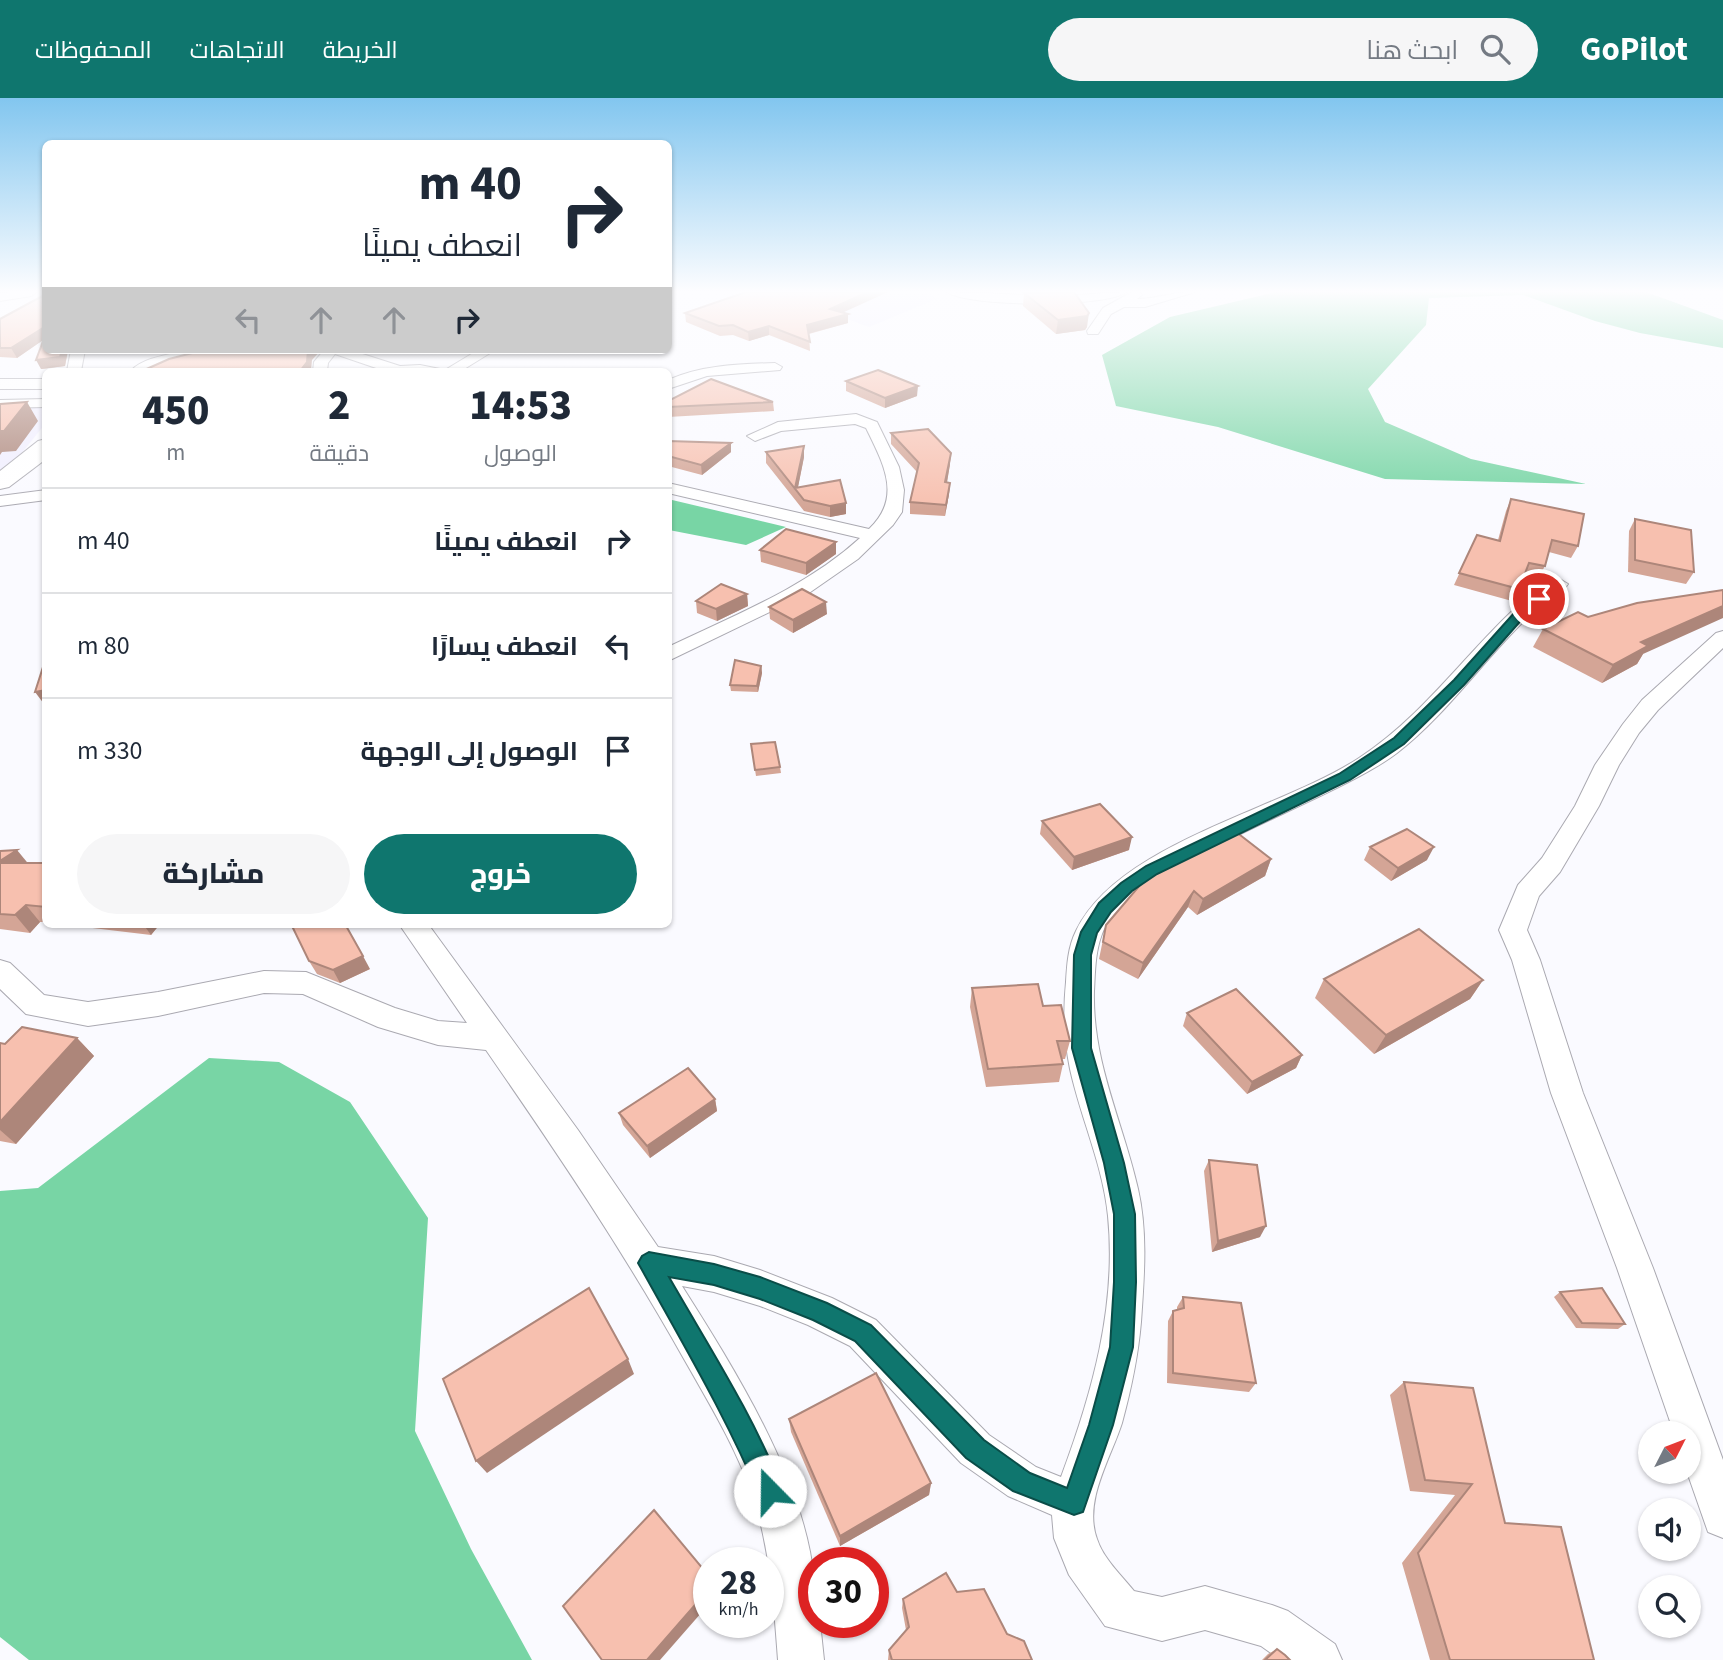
<!DOCTYPE html>
<html lang="ar">
<meta charset="utf-8">
<style>
body{margin:0;font-family:"Source Sans 3",Cairo,sans-serif;background:#f6f6f7;color:#1f2937;direction:rtl;height:100vh;display:flex;flex-direction:column;font-size:26px;white-space:nowrap}
*{box-sizing:border-box;margin:0}
p{font-size:23px;color:#747a83}
.icon{flex:none;width:38px;height:38px;fill:none;stroke:currentColor;stroke-width:2;stroke-linecap:round;stroke-linejoin:round}
.map{position:relative;flex:1;overflow:hidden;direction:ltr}
.side{position:absolute;left:42px;top:270px;width:630px;height:560px;display:flex;flex-direction:column;background:#fff;border-radius:10px;box-shadow:0 2px 5px #0004;direction:rtl}
.side>*{flex:none}
.guide{position:absolute;left:42px;top:42px;width:630px;height:214px;border-radius:10px;box-shadow:0 2px 5px #0004;direction:rtl;background:#fff;color:#1f2937;overflow:hidden}
.needle{width:46px;rotate:48deg}
.tools{position:absolute;left:1638px;top:1323px;display:grid;gap:14px}
.tools a{display:grid;place-items:center;width:63px;height:63px;border-radius:50%;background:#fff;box-shadow:0 2px 5px #0004;font-size:35px}
.speed{position:absolute;left:693px;top:1449px;display:flex;gap:14px;font-size:35px;font-weight:700;text-align:center}
.speed>*{display:grid;place-content:center;width:91px;height:91px;border-radius:50%;background:#fff;box-shadow:0 2px 5px #0004;line-height:1}
.speed small{font-size:18px;font-weight:400}
.speed .limit{border:10px solid #d22;background:#fff;color:#111}
.pin{position:absolute;display:grid;place-items:center;width:60px;height:60px;color:#fff;margin:-30px;border:4px solid #fff;border-radius:50%;box-shadow:0 2px 7px #0007}
.me{position:absolute;width:77px;margin:-38px;rotate:338deg;stroke-linejoin:round;filter:drop-shadow(0 0 5px #0008)}
.turn{display:flex;align-items:center;gap:24px;height:147px;padding:0 35px;font-size:32px}
.turn .icon{width:91px;height:91px;stroke-width:2.5}
.turn b{display:block;font-size:49px;line-height:60px}
.lanes{display:flex;align-items:center;height:66px;padding:0 35px;background:#0003;justify-content:center;gap:35px;direction:ltr}
.lanes .off{opacity:.35}
.eta{display:flex;justify-content:space-evenly;align-items:center;height:119px;text-align:center}
.eta b{font-size:42px;font-weight:800;line-height:49px}
.cta{display:flex;gap:14px;margin-top:auto;padding:14px 35px}
.cta a{flex:1;height:80px;border-radius:42px;background:#0f766e;color:#fff;font-size:28px;font-weight:800;line-height:80px;text-align:center}
.cta a+a{background:#f6f6f7;color:#1f2937}
ul{padding:0;list-style:none}
li{display:flex;align-items:center;gap:21px;height:105px;padding:0 35px;border-top:2px solid #e0e1e3}
li div{flex:1}
li b{display:block;font-size:26px}
li em{font-style:normal}
header{display:flex;align-items:center;gap:42px;box-sizing:border-box;height:98px;padding:0 35px;background:#0f766e;color:#fff}
header strong{font-size:33px}
nav{display:flex;gap:38px;margin-inline-start:auto;font-size:24px}
.search{width:490px;height:63px;background:#f6f6f7;display:flex;align-items:center;gap:18px;box-sizing:border-box;padding:0 24px;border-radius:38px;color:#747a83;font-size:26px}
.map>svg:first-child{display:block}
.built{fill:#f0eefe}
.forest{fill:#78d5a5}
.lines{fill:none;stroke-linecap:round;stroke-linejoin:round}
.minor-casing{stroke:#aaa9b1;stroke-width:2}
.tertiary-casing{stroke:#aaa9b1;stroke-width:2}
.secondary-casing{stroke:#aaa9b1;stroke-width:2}
.minor{fill:#fff;fill-rule:evenodd}
.tertiary{fill:#fff;fill-rule:evenodd}
.secondary{fill:#fff;fill-rule:evenodd}
.wall{fill:#d4a596}
.shaded-wall{fill:#ad867a}
.building{fill:#f7c0af;stroke:#ad867a;stroke-width:2}
.route{fill:#0f766e;stroke:#0a4d48;stroke-width:2}
</style>
<header>
<strong>GoPilot</strong>
<div class="search"><svg class="icon" aria-label="search" viewBox="0 0 24 24"><circle cx="10" cy="10" r="6"/><path d="M15 15l6 6"/></svg>ابحث هنا</div>
<nav><a>الخريطة</a><a>الاتجاهات</a><a>المحفوظات</a></nav>
</header>
<div class="map">
<svg width="1723" height="1562" viewBox="0 0 1723 1562">
<rect width="100%" height="100%" fill="#fafaff"/>
<g class="built">
<path d="M772 194H918L939 200 869 229Z"/>
<path d="M46 306 45 326 8 372 0 376V308Z"/>
</g>
<g class="forest">
<path d="M1276 194H1646L1723 222V250L1640 235 1595 223 1523 197 1429 200 1426 227 1368 291 1385 324 1471 361 1586 386 1385 381 1218 329 1116 308 1102 257 1170 219Z"/>
<path d="M668 401 786 429 746 447 669 432Z"/>
<path d="M209 960 279 964 350 1004 428 1120 415 1333 471 1451 532 1562H29L0 1539V1093L38 1090Z"/>
</g>
<g class="lines">
<g class="minor-casing">
<g id="minor">
<path d="M10 194H37L31 198 0 203V195Z"/>
<path d="M947 194 1058 198 1126 194C1106 210 967 209 947 194Z"/>
<path d="M1132 194H1140L1142 197 1137 201C1157 201 1175 193 1195 194L1145 209H1124L1111 216 1098 236H1088L1087 233 1103 210Z"/>
<path d="M71 252H85L81 273H67Z"/>
<path d="M324 252H350L400 268 420 267 445 272 478 252H495L461 273H385L335 256 328 265 327 273H313L314 264Z"/>
<path d="M775 265 782 269 780 272 707 278 668 291V282C702 267 739 266 775 265Z"/>
<path d="M46 301V309L0 310V302Z"/>
<path d="M856 316 877 324 899 369 904 392 902 414 893 427 858 461 809 495 668 563V549C735 517 805 490 860 440L668 395V385L869 431C903 399 883 365 866 330L855 326 781 333 755 343 747 338 778 324Z"/>
<path d="M46 392V402L0 408V398Z"/>
<path d="M1558 480 1568 486 1565 490C1551 500 1537 510 1525 522 1481 565 1446 617 1397 655 1330 706 1129 767 1102 836 1095 854 1095 875 1094 893 1092 964 1123 1024 1138 1091 1148 1135 1144 1180 1141 1224 1138 1259 1131 1292 1122 1325 1111 1360 1083 1403 1097 1441 1103 1460 1121 1477 1134 1493L1162 1499 1205 1488 1272 1507 1288 1513 1335 1546 1342 1562H1281L1261 1548 1205 1532 1162 1543 1105 1528 1069 1477 1054 1440 1052 1417 1008 1398 961 1365 850 1248 808 1227 760 1208 714 1194 682 1188C734 1270 805 1383 814 1481 815 1495 814 1510 814 1524H820L824 1562H778C774 1507 770 1451 753 1399 737 1351 709 1305 684 1261 624 1154 556 1053 486 952L438 947 378 929 303 896 264 895 158 918 88 928 26 916 0 891V862L10 865 44 897 88 904 158 894 264 873 306 874 395 910 438 923 467 925 399 826H428L578 1032 658 1149 714 1158 760 1172 832 1200 876 1222 989 1337 1036 1369 1061 1379C1092 1296 1117 1208 1108 1118 1103 1067 1081 1021 1070 971 1064 942 1063 914 1066 884 1067 867 1068 849 1076 833 1118 745 1280 712 1359 660 1419 621 1460 563 1510 515 1523 502 1537 493 1551 482Z"/>
<path d="M1723 533V550L1658 612 1639 635 1619 667 1599 708 1560 774 1539 798 1527 832 1540 862 1583 995 1653 1170 1723 1362V1440L1708 1434 1687 1374 1689 1335H1674L1617 1170 1551 995 1512 862 1499 832 1518 787 1542 760 1575 708 1595 667 1623 626 1642 602 1716 535Z"/>
</g>
</g>
<g class="tertiary-casing">
<rect id="tertiary" x="0" y="281" width="46" height="10"/>
</g>
<g class="secondary-casing">
<g id="secondary">
<path d="M190 252H227L224 256 159 273H131C142 259 173 256 190 252Z"/>
<path d="M46 341V361L9 389 0 391V373L38 343Z"/>
</g>
</g>
<use href="#minor" class="minor"/>
<use href="#tertiary" class="tertiary"/>
<use href="#secondary" class="secondary"/>
</g>
<g class="wall">
<path d="M1024 195 1087 229 1085 232 1056 236 1023 208Z"/>
<path d="M46 196V252H68L65 268 41 271 43 242 17 260 0 259V221Z"/>
<path d="M843 214 848 225 809 236 810 253 769 237 749 243 733 237 720 238 686 224 685 215Z"/>
<path d="M846 283 917 298 885 310 846 293Z"/>
<path d="M668 303 773 304 774 313 668 319Z"/>
<path d="M891 335 950 366 947 384 950 385 949 396 945 418 910 416V404L917 374 891 346Z"/>
<path d="M668 343 731 354 702 377 668 368Z"/>
<path d="M804 348V359L798 389 846 405V416L830 419 804 413 766 365V354Z"/>
<path d="M1511 401 1578 448 1571 460 1549 454 1545 468 1538 480 1524 477 1512 503 1454 487 1477 437 1498 442 1506 413Z"/>
<path d="M1635 421 1694 474 1686 486 1628 474 1629 433Z"/>
<path d="M836 444V456L806 477 761 464 760 452Z"/>
<path d="M747 496 748 508 717 523 697 515 696 503Z"/>
<path d="M769 509 827 516 793 535 770 521Z"/>
<path d="M1588 519 1643 556 1637 566 1602 585 1533 549 1543 531Z"/>
<path d="M761 568 762 575 758 594 731 593 730 587Z"/>
<path d="M751 646 780 669 781 675 756 678Z"/>
<path d="M1042 723 1129 752 1072 772 1040 736Z"/>
<path d="M1370 749 1427 762 1391 783 1364 762Z"/>
<path d="M0 753 27 765H46V824H40L30 835 0 831Z"/>
<path d="M1271 761 1265 778 1197 817 1188 809 1138 881 1099 861 1106 827Z"/>
<path d="M59 826H160L151 837Z"/>
<path d="M309 863 370 871 340 885 317 876Z"/>
<path d="M1324 881 1483 882 1470 901 1374 956 1315 900Z"/>
<path d="M972 890 1043 908 1070 943 1065 961H1062L1063 966 1059 984 986 989 970 909Z"/>
<path d="M1187 915 1302 957 1296 970 1247 996 1183 928Z"/>
<path d="M77 940 94 958 16 1046 0 1043V945L5 946Z"/>
<path d="M715 1001 717 1013 650 1060 623 1027 619 1015Z"/>
<path d="M1209 1062 1260 1139 1212 1154 1204 1073Z"/>
<path d="M1560 1194 1625 1226 1618 1231 1576 1230 1554 1199Z"/>
<path d="M1183 1199 1256 1285 1249 1294 1167 1285 1168 1223 1173 1213 1177 1212V1209Z"/>
<path d="M1404 1284 1505 1425 1594 1562H1430L1402 1465 1455 1397 1410 1393 1390 1297Z"/>
<path d="M789 1321 931 1385 929 1397 840 1448 791 1334Z"/>
<path d="M957 1494 1007 1536 1032 1562H888L889 1552 906 1532 902 1510 903 1501Z"/>
<path d="M1277 1551 1290 1562H1262L1268 1556Z"/>
</g>
<g class="shaded-wall">
<path d="M868 194H888L831 220 830 211Z"/>
<path d="M1089 215 1087 229 1085 232 1056 236 1058 222Z"/>
<path d="M848 216V225L807 236V227Z"/>
<path d="M46 228V240L17 260 11 250Z"/>
<path d="M769 228V237L749 243 748 234Z"/>
<path d="M62 252H68L65 268 41 271 36 262Z"/>
<path d="M308 252H321L312 262 311 273H300Z"/>
<path d="M918 288 917 298 885 310V300Z"/>
<path d="M27 304 38 323 16 353 2 354 0 357V333Z"/>
<path d="M731 345V354L702 377 701 367Z"/>
<path d="M804 348V359L797 394 795 390Z"/>
<path d="M951 355 950 366 945 396V384Z"/>
<path d="M950 385 949 396 945 418 946 407Z"/>
<path d="M846 405V416L830 419V408Z"/>
<path d="M836 444V456L806 477V465Z"/>
<path d="M747 496 748 508 717 523 716 511Z"/>
<path d="M826 504 827 516 793 535V522Z"/>
<path d="M1723 508V520L1643 556 1637 566 1602 585 1613 567 1641 544Z"/>
<path d="M761 568 762 575 758 594 757 588Z"/>
<path d="M46 592V606H44L35 594Z"/>
<path d="M1132 739 1129 752 1072 772 1074 759Z"/>
<path d="M1434 749 1427 762 1391 783 1398 770Z"/>
<path d="M17 752 31 769 0 768V763Z"/>
<path d="M1271 761 1265 778 1197 817 1203 801Z"/>
<path d="M1194 793 1188 809 1138 881 1143 865Z"/>
<path d="M26 807 40 824 30 835 15 817Z"/>
<path d="M143 826H160L151 837Z"/>
<path d="M363 858 370 871 340 885 333 872Z"/>
<path d="M1483 882 1470 901 1374 956 1386 937Z"/>
<path d="M77 940 94 958 16 1046 0 1032V1024Z"/>
<path d="M1302 957 1296 970 1247 996 1252 984Z"/>
<path d="M715 1001 717 1013 650 1060 647 1048Z"/>
<path d="M1266 1128 1260 1139 1212 1154 1218 1143Z"/>
<path d="M628 1261 634 1276 487 1375 476 1363Z"/>
<path d="M931 1385 929 1397 840 1448V1438Z"/>
<path d="M709 1491V1506L660 1562H647Z"/>
</g>
<g class="building">
<path d="M746 194H868L830 211 848 216 807 227 810 244 769 228 748 234 733 227 719 228 685 215Z"/>
<path d="M1074 194 1089 215 1087 218 1058 222 1024 195Z"/>
<path d="M46 196V228L11 250H0V221Z"/>
<path d="M46 235V252H62L60 259 36 262Z"/>
<path d="M204 252H308L307 264 300 273H142L169 261Z"/>
<path d="M878 272 918 288 885 300 846 283Z"/>
<path d="M711 281 773 304 668 309V303Z"/>
<path d="M27 304 4 333H0V306Z"/>
<path d="M928 331 951 355 945 384 950 385 946 407 910 404 919 365 891 335Z"/>
<path d="M668 343 731 345 701 367 668 358Z"/>
<path d="M804 348 795 390 840 382 846 405 830 408 804 402 766 354Z"/>
<path d="M1511 401 1584 416 1578 448 1552 442 1545 468 1529 465 1519 491 1459 475 1477 437 1500 443Z"/>
<path d="M1635 421 1691 432 1694 474 1635 462Z"/>
<path d="M786 431 836 444 806 465 760 452Z"/>
<path d="M721 486 747 496 716 511 696 503Z"/>
<path d="M802 491 826 504 793 522 769 509Z"/>
<path d="M1723 492V508L1641 544 1648 548 1613 567 1543 531 1578 514 1588 519 1637 505Z"/>
<path d="M735 562 761 568 757 588 730 587Z"/>
<path d="M43 569H46V592L35 594Z"/>
<path d="M775 644 780 669 755 672 751 646Z"/>
<path d="M1100 706 1132 739 1074 759 1042 723Z"/>
<path d="M1231 730 1271 761 1203 801 1194 793 1143 865 1103 844 1106 827 1146 780 1156 771Z"/>
<path d="M1407 731 1434 749 1398 770 1370 749Z"/>
<path d="M17 752 0 763V753Z"/>
<path d="M0 765H46V809L26 807 15 817 0 816Z"/>
<path d="M291 826H345L363 858 333 872 309 863Z"/>
<path d="M1419 831 1483 882 1386 937 1324 881Z"/>
<path d="M1038 886 1043 908 1061 907 1070 943H1057L1063 966 988 971 972 890Z"/>
<path d="M1236 891 1302 957 1252 984 1187 915Z"/>
<path d="M22 929 77 940 0 1024V945L5 946Z"/>
<path d="M688 970 715 1001 647 1048 619 1015Z"/>
<path d="M1209 1062 1257 1067 1266 1128 1218 1143Z"/>
<path d="M589 1190 628 1261 476 1363 443 1281Z"/>
<path d="M1602 1190 1625 1226 1582 1225 1560 1194Z"/>
<path d="M1183 1199 1241 1205 1256 1285 1173 1275V1213L1184 1210Z"/>
<path d="M876 1275 931 1385 840 1438 789 1321Z"/>
<path d="M1404 1284 1473 1290 1505 1425 1561 1429 1594 1562H1450L1418 1455 1472 1386 1425 1382Z"/>
<path d="M654 1412 709 1478V1491L647 1562H602L563 1508Z"/>
<path d="M946 1475 957 1494 984 1491 1007 1536 1024 1543 1032 1562H892L889 1552 909 1529 903 1501Z"/>
<path d="M1277 1551 1285 1557 1290 1562H1265Z"/>
</g>
<linearGradient id="sky" x2="0" y2="1"><stop stop-color="#82c6ef"/><stop offset="0.47" stop-color="#fdfdff"/><stop offset="1" stop-color="#fdfdff" stop-opacity="0"/></linearGradient>
<rect width="1723" height="412" fill="url(#sky)"/>
<path class="route" d="M1534 499 1545 501 1524 519 1464 587 1404 646 1350 682 1157 776 1132 793 1111 814 1097 835 1091 857V950L1124 1065 1135 1116 1136 1184 1133 1249 1113 1327 1083 1414 1074 1417 1013 1393 966 1360 855 1243 813 1222 760 1201 714 1187 669 1179C709 1249 754 1318 783 1393L779 1402 770 1405 761 1402C728 1322 684 1248 642 1172L638 1165 642 1158 649 1154 714 1166 760 1179 827 1205 871 1227 984 1342 1030 1375 1067 1390 1089 1327 1110 1249 1114 1184V1116L1104 1065 1072 950 1074 857 1081 834 1099 805 1121 785 1146 768 1339 676 1394 640 1454 582 1515 514Z"/>
</svg>
<div class="tools">
<a><svg class="needle" viewBox="-14 -14 28 28"><path d="M0-13l5 13h-10z" fill="#e53935"/><path d="M0 13l5-13h-10z" fill="#747a83"/></svg></a>
<a><svg class="icon" aria-label="sound" viewBox="0 0 24 24"><path d="M4 9h4l5-4v14l-5-4H4zM17 9q2 3 0 6"/></svg></a>
<a><svg class="icon" aria-label="search" viewBox="0 0 24 24"><circle cx="10" cy="10" r="6"/><path d="M15 15l6 6"/></svg></a>
</div>
<div class="speed"><div>28<small>km/h</small></div><div class="limit">30</div></div>
<div class="pin" style="left:1539px;top:501px;background:#d93025"><svg class="icon" aria-label="arrive" viewBox="0 0 24 24"><path d="M6 21V4h12l-3 4 3 4H6"/></svg></div>
<svg class="me" style="left:770px;top:1393px" viewBox="-20 -20 40 40"><circle r="19" fill="#fff"/><path d="M0-13L10 11 0 6-10 11z" fill="#0f766e"/></svg>
<div class="guide">
<div class="turn"><svg class="icon" aria-label="right" viewBox="0 0 24 24"><path d="M7 20v-9h11M14 6l5 5-5 5"/></svg><div><b>40 m</b>انعطف يمينًا</div></div>
<div class="lanes"><svg class="icon off" aria-label="left" viewBox="0 0 24 24"><path d="M17 20v-9H6M10 6l-5 5 5 5"/></svg><svg class="icon off" aria-label="ahead" viewBox="0 0 24 24"><path d="M12 20V5M6 11l6-6 6 6"/></svg><svg class="icon off" aria-label="ahead" viewBox="0 0 24 24"><path d="M12 20V5M6 11l6-6 6 6"/></svg><svg class="icon" aria-label="right" viewBox="0 0 24 24"><path d="M7 20v-9h11M14 6l5 5-5 5"/></svg></div>
</div>
<section class="side">
<div class="eta">
<div><b>14:53</b><p>الوصول</p></div>
<div><b>2</b><p>دقيقة</p></div>
<div><b>450</b><p>m</p></div>
</div>
<ul>
<li><svg class="icon" aria-label="right" viewBox="0 0 24 24"><path d="M7 20v-9h11M14 6l5 5-5 5"/></svg><div><b>انعطف يمينًا</b></div><em>40 m</em></li>
<li><svg class="icon" aria-label="left" viewBox="0 0 24 24"><path d="M17 20v-9H6M10 6l-5 5 5 5"/></svg><div><b>انعطف يسارًا</b></div><em>80 m</em></li>
<li><svg class="icon" aria-label="arrive" viewBox="0 0 24 24"><path d="M6 21V4h12l-3 4 3 4H6"/></svg><div><b>الوصول إلى الوجهة</b></div><em>330 m</em></li>
</ul>
<div class="cta"><a>خروج</a><a>مشاركة</a></div>
</section>
</div>
